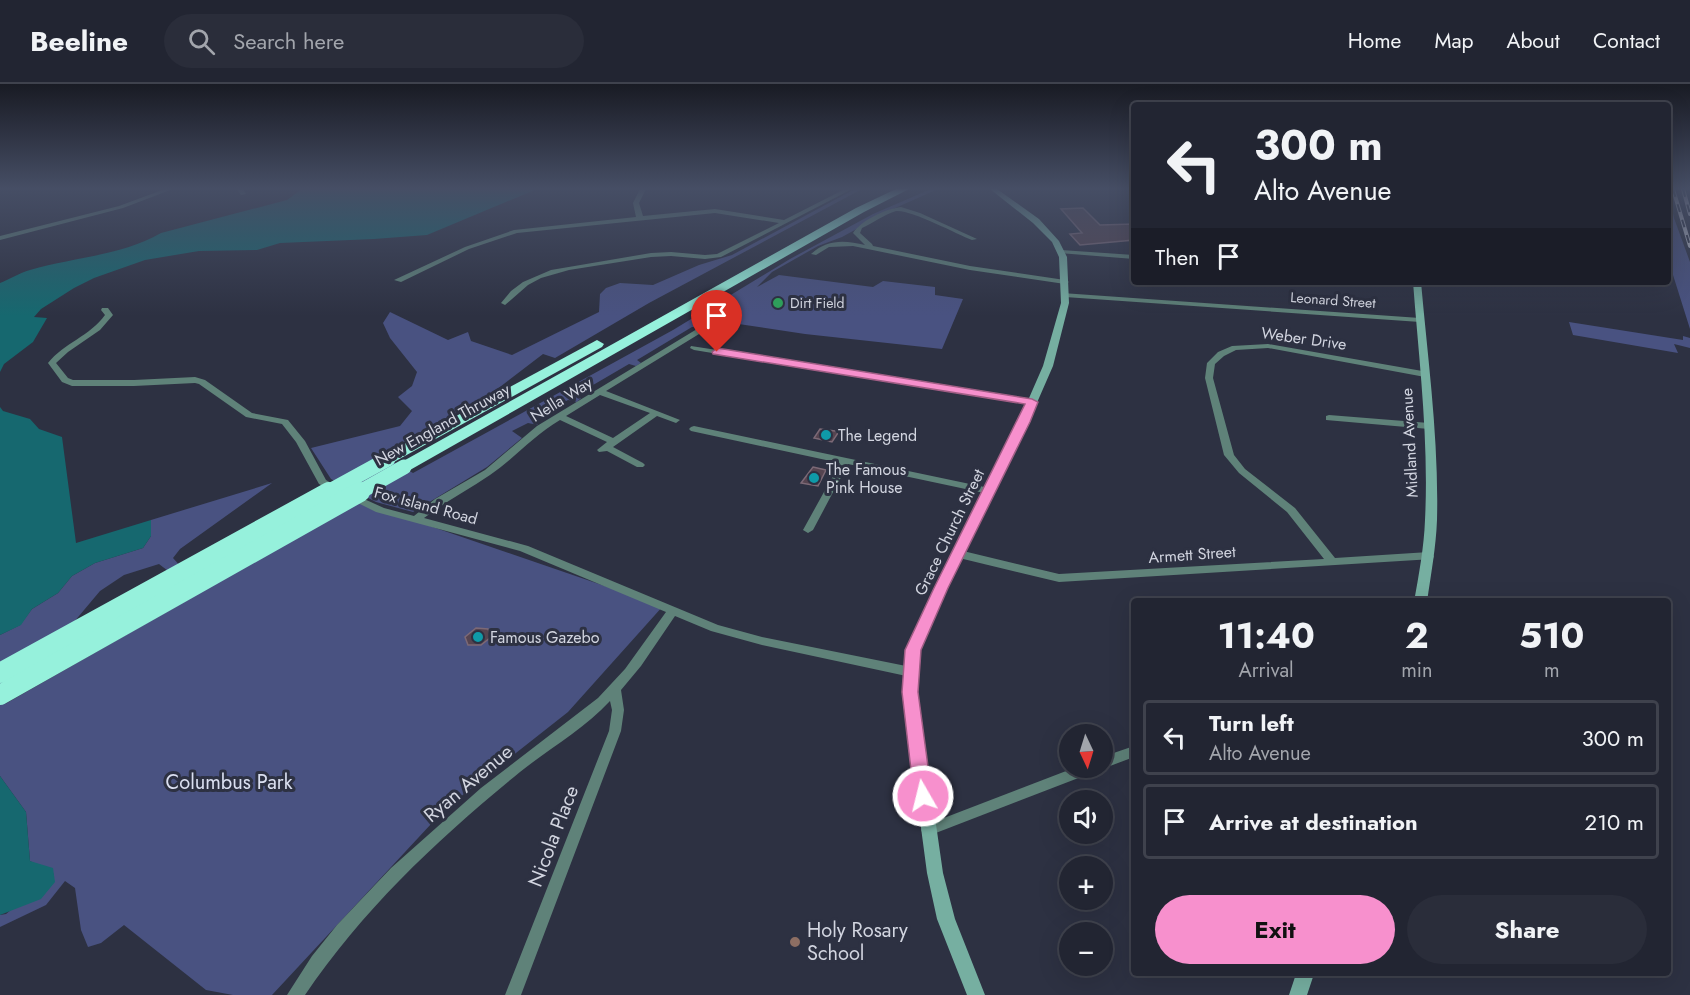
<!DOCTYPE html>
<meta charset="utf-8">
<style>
body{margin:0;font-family:Jost,sans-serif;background:#2a2d3a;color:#f1f3f6;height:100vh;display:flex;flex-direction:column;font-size:22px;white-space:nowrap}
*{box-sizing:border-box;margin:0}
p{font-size:20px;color:#a2a5ac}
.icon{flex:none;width:33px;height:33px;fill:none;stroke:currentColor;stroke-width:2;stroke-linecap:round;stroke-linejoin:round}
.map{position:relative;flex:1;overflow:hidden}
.sheet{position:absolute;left:1131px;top:514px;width:540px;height:378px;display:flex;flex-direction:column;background:#222532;border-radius:6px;box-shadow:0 6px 24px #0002,0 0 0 2px #3f424d}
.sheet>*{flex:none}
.top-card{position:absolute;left:1131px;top:18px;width:540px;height:183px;border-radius:6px;box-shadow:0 6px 24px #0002,0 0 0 2px #3f424d;background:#222532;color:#f1f3f6;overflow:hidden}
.needle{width:39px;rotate:176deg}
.tools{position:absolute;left:1059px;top:640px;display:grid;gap:12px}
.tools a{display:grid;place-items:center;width:54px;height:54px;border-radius:50%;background:#222532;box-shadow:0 6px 24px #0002,0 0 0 2px #3f424d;font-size:30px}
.pin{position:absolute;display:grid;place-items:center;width:51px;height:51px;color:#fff;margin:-62px -26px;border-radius:50% 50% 50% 0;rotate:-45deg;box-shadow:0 0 6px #0007}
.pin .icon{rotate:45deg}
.me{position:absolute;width:66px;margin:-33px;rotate:352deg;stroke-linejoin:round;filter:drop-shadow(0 0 4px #0008)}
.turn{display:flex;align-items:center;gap:21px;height:126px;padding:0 24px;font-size:27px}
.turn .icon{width:78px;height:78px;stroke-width:2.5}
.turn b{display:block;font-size:42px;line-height:51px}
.then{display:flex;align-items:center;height:57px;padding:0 24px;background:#0003;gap:12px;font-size:22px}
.eta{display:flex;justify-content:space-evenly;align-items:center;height:102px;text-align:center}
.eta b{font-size:36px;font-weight:700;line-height:42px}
.primary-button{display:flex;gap:12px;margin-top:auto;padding:12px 24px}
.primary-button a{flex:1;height:69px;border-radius:36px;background:#f790cd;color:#111;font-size:24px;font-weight:700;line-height:69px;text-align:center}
.primary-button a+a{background:#2a2d3a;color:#f1f3f6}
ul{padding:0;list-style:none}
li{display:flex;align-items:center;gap:18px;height:75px;margin:0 12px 9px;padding:0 12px;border:3px solid #3f424d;border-radius:6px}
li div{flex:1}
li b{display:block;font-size:22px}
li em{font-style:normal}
header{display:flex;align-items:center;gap:36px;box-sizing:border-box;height:84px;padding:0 30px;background:#222532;border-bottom:2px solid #3f424d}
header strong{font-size:28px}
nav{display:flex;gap:33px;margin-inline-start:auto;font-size:21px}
.search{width:420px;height:54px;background:#2a2d3a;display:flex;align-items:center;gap:15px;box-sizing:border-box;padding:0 21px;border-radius:33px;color:#a2a5ac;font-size:22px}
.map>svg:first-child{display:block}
.green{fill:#495281;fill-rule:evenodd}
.water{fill:#16686f}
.building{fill:#554450;stroke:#7c6976;stroke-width:1.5}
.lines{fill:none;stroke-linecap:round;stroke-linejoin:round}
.street{fill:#5f8279;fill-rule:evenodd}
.secondary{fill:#76afa1;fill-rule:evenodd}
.highway{fill:#96f1dc;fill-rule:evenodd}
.rail-casing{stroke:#bdc0cc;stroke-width:4}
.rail{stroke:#2d3142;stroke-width:2;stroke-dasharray:8;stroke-linecap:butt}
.highway-bridge-far1{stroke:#96f1dc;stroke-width:15}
.highway-bridge{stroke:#96f1dc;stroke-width:20}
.route{fill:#f790cd;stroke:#a15e85;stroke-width:1.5}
.leisure-dot{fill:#2e9e5b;stroke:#2d3142;stroke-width:2}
.culture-dot{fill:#0f9aa8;stroke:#2d3142;stroke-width:2}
.education-dot{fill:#8d6e63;stroke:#2d3142;stroke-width:2}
.labels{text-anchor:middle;stroke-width:6;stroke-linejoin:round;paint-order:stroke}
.far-street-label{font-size:14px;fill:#d2d5e0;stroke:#2d3142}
.far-poi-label{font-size:14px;fill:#d2d5e0;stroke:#2d3142;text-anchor:start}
.street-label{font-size:16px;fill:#d2d5e0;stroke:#2d3142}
.poi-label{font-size:16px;fill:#d2d5e0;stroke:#2d3142;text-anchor:start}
.near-park-label{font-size:20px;fill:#dbe0f1;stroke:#2d3142}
.near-street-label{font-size:20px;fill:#d2d5e0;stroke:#2d3142}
.near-poi-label{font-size:20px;fill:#d2d5e0;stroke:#2d3142;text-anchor:start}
</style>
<header>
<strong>Beeline</strong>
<div class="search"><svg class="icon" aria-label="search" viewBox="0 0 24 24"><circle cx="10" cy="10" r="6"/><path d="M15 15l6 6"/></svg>Search here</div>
<nav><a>Home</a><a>Map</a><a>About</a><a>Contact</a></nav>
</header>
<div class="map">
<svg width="1690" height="911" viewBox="0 0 1690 911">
<rect width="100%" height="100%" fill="#2d3142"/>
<g class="green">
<path d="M855 105H862L649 219 555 274 543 270 492 309 381 371 413 389 673 246 790 175 873 130 931 105H938L893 125 842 153 818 162 772 188 757 203 779 191 873 203 883 197 935 203V211L963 215 942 265 805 250 725 238 721 236 725 232 706 244 692 243 637 276 641 279 636 282 629 280 576 311 581 314 577 318 568 316 533 336 538 341 528 339 512 347 522 354 487 383 413 428 376 418 331 395 311 364 400 342 412 327 398 313 412 302 417 288 390 254 383 239 390 228 448 256 468 248 471 257 512 271 599 228 600 210 606 204 620 199 653 201 699 181 732 171Z"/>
<path d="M1668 105 1674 134 1690 178V245L1668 175Z"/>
<path d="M1569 238 1683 256V252L1690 254V264L1674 260 1678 269 1573 251Z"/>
<path d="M272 399 180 465 173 474 191 494 360 418 663 522 568 628 445 725 272 911H233L206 906 124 841 101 859 88 863 81 846 75 804 65 797 46 821 0 843V831L6 830 54 790 30 777 26 728 0 692V551L20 541 32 525 58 509 72 492 95 479 143 464 151 452V436ZM159 480 198 510 5 620 100 507 124 491Z"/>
</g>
<g class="water">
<path d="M302 105H537L427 151 374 155 280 159 257 166 199 167 145 176 94 194 74 204 41 225 34 233 47 234 33 258 4 280 0 288V199C10 195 19 189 30 186 74 173 121 172 161 149L287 116Z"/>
<path d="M0 323 3 327 30 335 39 345 62 353 76 459 151 436V452L143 464 95 479 72 492 58 509 32 525 21 541 0 551Z"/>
<path d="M0 692 26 728 30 777 53 784 55 798 41 815 0 831Z"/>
</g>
<g class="building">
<path d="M1083 124 1100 141 1134 140V156L1080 161 1070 150 1082 149 1061 125Z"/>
<path d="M820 345 835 347 838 349 832 358 814 354Z"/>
<path d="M813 383 826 386 818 402 801 399Z"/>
<path d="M476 544 488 545 491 553 481 561H468L465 553Z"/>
</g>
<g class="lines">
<g class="street">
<path d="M165 105H173L123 124 0 156V152L119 122Z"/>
<path d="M237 105H243L246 110 241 111Z"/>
<path d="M640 105H646L639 119 643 132 715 125 784 136 845 105H852L721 173 705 175 671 172 651 173 569 186 541 194 528 201 505 221 501 219 511 207 523 198 551 186 651 169 671 168 705 171 717 170 779 139 715 129 517 149 469 165 401 198 394 196 465 163 514 146 636 133 633 119Z"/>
<path d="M901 123 920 129 977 155 972 156C957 150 910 125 896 127 885 130 873 139 862 144L860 149 872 160 873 162 970 182 1065 196 1069 198 1065 200 970 186 853 162 829 163 816 171 811 170C827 155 845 156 865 161L853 149C862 136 885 125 901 123Z"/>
<path d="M1061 166 1134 171V175L1059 169 1058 168Z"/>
<path d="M1062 209 1420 234 1424 236 1420 238 1065 213H1062Z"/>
<path d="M102 224H108L113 231 100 246 68 268 56 279 68 294 73 296H134L195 293 205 296 252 329 288 336 305 357 326 396 341 405 339 407H333L319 400 296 358 282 340 246 333 199 300 195 299 134 302H72L62 298 48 279C64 259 90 252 105 231L101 226Z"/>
<path d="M697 245H700L704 247 606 307 680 336 676 339 657 332 613 363 643 379 645 381 643 383H637L607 367 599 368 597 366 607 358 560 336C534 351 515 374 490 391 468 406 445 418 424 434L528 462 718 541 762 553 911 583 915 585 917 588 915 591 911 593 762 561 711 547 675 532 641 582 621 606 624 626 621 647 521 911H505L609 647 612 626 610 617C584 645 550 664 520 688 439 754 364 824 305 911H287L312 872 337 841 391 784 481 704 598 614 625 585 666 528 520 467 376 428 344 412 345 410H353L384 424 414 432 435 415 485 386 537 342ZM600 311 650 329 613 354 566 332Z"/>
<path d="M1268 260 1428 288V292L1425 293 1268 264 1236 266 1224 272 1215 280 1213 294 1234 371 1245 385 1295 424 1335 474 1429 468 1434 472 1433 475 1059 498 955 473 954 470 955 467 959 466 1059 490 1324 475 1287 428 1239 389 1224 371 1205 294 1207 279 1218 268 1232 262Z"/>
<path d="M691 262 1032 315 1036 318 1032 321 694 266 690 264Z"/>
<path d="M1329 331 1429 339 1434 342 1429 345 1326 336V332Z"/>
<path d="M694 342 989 404 994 407 989 410 848 380 813 446 808 449 803 446 840 379 691 347 689 345 691 343Z"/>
<path d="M1134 662V673L1102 685 1100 684H1102V673Z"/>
<path d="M1074 684H1096L1094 688 928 752 923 750 921 746 923 742Z"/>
</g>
<g class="secondary">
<path d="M990 105H997L1039 135 1059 157 1067 173 1069 219 1053 282 1029 337 947 504 920 566 917 608 943 789 955 835 985 911H967L937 835 927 789 903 608 906 566 935 504 1019 337 1043 282 1061 219 1059 173 1052 158 1033 139Z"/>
<path d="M1413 198H1421C1428 277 1439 356 1437 436 1436 463 1431 490 1427 518H1414C1419 490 1424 463 1425 436 1429 356 1419 277 1413 198Z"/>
<path d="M1296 890H1314L1307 911H1289Z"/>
</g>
<g class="highway">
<path d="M896 105H909L864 128 410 386 404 388 396 383 398 380 856 124Z"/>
<path d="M597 256 604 260 602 263 394 378H382L380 375 382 372Z"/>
</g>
<g class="rail-casing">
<g id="rail">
<path d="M1673 105 1690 162"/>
<path d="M1683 105 1690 130"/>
</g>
</g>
<use href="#rail" class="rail"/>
<g class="highway-bridge-far1">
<path d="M326 409 388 375"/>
<path d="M358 409 404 383"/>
</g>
<g class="highway-bridge">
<path d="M0 589 329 408"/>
<path d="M0 611 360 408"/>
</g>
</g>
<linearGradient id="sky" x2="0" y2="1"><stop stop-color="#191b24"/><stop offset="0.45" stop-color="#464e65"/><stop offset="1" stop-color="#464e65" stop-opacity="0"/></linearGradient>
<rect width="1690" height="232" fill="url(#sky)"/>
<path class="route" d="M717 264 1032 315 1038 318 1030 338 948 504 921 566 918 608 932 712 930 718 923 720 917 718 914 712 902 608 905 566 934 504 1025 320 713 270 712 268Z"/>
<circle class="leisure-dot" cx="778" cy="219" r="6"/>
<g class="culture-dot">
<circle cx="826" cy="351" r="6"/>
<circle cx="814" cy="394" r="6"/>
<circle cx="478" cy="553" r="6"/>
</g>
<circle class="education-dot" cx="795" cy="858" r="6"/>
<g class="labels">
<g class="far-street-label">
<text transform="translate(1333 216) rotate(4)" y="5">Leonard Street</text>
</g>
<g class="far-poi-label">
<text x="790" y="224">Dirt Field</text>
</g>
<g class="street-label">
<text transform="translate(1304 254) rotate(8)" y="6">Weber Drive</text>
<text transform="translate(561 315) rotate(-32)" y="6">Nella Way</text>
<text transform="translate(442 340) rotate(-29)" y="6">New England Thruway</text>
<text transform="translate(1409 359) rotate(-93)" y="6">Midland Avenue</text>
<text transform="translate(426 421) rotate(15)" y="6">Fox Island Road</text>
<text transform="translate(949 448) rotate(-64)" y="6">Grace Church Street</text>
<text transform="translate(1192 470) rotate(-4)" y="6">Armett Street</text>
</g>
<g class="poi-label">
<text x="838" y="357">The Legend</text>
<text x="826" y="391">The Famous<tspan x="826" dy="18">Pink House</tspan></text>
<text x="490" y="559">Famous Gazebo</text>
</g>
<g class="near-park-label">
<text x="229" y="705">Columbus Park</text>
</g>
<g class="near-street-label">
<text transform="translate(468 699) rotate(-40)" y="7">Ryan Avenue</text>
<text transform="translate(553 752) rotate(-69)" y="7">Nicola Place</text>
</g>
<g class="near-poi-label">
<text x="807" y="853">Holy Rosary<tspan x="807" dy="23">School</tspan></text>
</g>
</g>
</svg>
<div class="tools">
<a><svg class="needle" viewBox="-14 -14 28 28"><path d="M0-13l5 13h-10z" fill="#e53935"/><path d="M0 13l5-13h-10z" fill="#a2a5ac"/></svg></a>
<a><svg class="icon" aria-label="sound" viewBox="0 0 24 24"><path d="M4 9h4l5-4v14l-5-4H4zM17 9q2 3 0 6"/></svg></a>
<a>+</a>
<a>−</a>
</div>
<div class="pin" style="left:717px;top:268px;background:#d93025"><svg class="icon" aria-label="arrive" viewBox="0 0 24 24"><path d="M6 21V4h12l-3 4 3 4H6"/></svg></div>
<svg class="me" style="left:923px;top:712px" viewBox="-20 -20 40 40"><circle r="17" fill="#f790cd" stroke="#fff" stroke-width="3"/><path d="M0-11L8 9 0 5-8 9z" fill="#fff"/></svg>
<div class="top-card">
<div class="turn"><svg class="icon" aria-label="left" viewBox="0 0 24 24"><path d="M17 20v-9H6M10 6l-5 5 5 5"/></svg><div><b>300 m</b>Alto Avenue</div></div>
<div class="then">Then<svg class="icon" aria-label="arrive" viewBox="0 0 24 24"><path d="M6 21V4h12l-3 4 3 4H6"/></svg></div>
</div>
<section class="sheet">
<div class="eta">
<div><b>11:40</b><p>Arrival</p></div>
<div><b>2</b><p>min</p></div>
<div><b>510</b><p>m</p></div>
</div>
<ul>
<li><svg class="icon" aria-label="left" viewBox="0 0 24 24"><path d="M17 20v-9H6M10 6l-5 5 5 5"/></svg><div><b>Turn left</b><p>Alto Avenue</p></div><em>300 m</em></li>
<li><svg class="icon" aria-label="arrive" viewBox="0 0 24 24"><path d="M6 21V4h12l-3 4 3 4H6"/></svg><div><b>Arrive at destination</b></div><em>210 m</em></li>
</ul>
<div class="primary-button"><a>Exit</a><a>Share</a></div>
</section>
</div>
